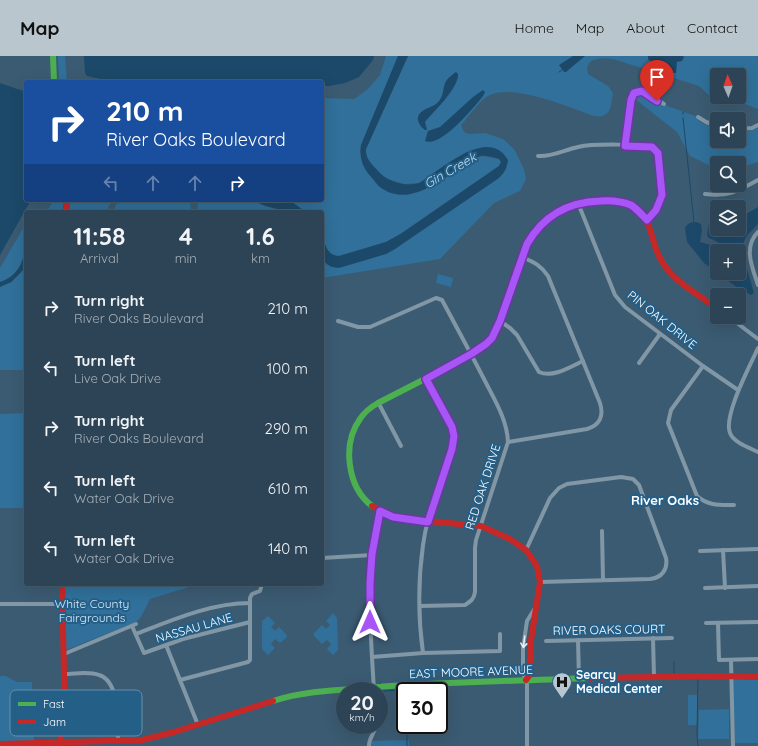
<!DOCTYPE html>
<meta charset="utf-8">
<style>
body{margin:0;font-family:Quicksand,sans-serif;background:#344b5c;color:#f1f3f6;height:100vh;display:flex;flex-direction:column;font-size:15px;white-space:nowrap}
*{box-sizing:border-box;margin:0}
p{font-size:13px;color:#a6b0b9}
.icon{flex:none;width:22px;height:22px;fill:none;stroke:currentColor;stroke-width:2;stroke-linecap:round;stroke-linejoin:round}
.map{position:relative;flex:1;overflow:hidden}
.panel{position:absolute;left:24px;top:154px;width:300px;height:376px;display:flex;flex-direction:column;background:#2c4456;border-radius:4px;box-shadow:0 4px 16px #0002,0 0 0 1px #485c6c}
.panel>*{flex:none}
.banner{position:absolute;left:24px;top:24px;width:300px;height:122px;border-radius:4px;box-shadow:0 4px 16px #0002,0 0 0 1px #485c6c;background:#1a4fa0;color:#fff;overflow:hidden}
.needle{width:26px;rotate:358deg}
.buttons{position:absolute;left:710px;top:12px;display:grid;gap:8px}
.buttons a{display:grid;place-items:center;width:36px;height:36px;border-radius:4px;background:#2c4456;box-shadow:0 4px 16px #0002,0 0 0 1px #485c6c;font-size:20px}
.speed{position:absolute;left:336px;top:626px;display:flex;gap:8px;font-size:20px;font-weight:700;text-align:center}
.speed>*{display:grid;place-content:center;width:52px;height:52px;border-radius:50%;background:#2c4456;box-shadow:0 4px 16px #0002,0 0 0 1px #485c6c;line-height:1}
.speed small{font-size:10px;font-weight:400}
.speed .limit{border:2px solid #111;border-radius:6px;background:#fff;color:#111}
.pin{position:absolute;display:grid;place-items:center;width:34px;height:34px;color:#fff;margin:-41px -17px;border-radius:50% 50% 50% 0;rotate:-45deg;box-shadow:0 0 4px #0007}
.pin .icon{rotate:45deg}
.me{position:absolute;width:44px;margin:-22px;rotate:0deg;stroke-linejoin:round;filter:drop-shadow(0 0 3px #0008)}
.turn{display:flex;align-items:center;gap:14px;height:84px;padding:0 16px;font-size:18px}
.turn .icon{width:52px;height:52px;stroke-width:2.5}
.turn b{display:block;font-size:28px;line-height:34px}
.lanes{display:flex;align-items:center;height:38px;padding:0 16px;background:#0003;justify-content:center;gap:20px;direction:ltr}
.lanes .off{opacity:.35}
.eta{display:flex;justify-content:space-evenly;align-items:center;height:68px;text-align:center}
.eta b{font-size:24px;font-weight:700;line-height:28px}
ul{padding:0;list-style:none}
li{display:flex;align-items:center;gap:12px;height:60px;padding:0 16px}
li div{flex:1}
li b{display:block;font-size:15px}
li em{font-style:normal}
header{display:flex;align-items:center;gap:24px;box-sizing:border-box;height:56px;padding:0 20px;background:#bac6ce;color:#111}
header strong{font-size:19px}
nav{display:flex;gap:22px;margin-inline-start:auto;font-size:14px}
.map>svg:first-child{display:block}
.green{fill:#30709a;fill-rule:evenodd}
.water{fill:#1c4969}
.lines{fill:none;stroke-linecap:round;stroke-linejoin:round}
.stream{stroke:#1c4969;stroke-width:1}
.street{stroke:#8297a6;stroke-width:4}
.fast{stroke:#4caf50;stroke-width:6}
.jam{stroke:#c62828;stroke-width:6}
.oneway{stroke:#eceff2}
.route-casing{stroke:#6d37a1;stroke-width:10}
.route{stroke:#a855f7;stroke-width:7}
.labels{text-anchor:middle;stroke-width:4;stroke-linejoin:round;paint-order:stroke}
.street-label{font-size:12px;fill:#fff;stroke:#245f88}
.park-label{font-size:12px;fill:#d4e9f7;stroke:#245f88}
.poi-label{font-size:12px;font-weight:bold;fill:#fff;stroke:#245f88;text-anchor:start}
.water-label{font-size:13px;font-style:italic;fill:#bbdcf0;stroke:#245f88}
.neighbourhood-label{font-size:13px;font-weight:bold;fill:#fff;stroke:#245f88}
.key{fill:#245f88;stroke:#668fac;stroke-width:1}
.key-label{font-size:11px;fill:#fff}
</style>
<header>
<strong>Map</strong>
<nav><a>Home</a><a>Map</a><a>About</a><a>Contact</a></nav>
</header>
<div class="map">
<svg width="758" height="690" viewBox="0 0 758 690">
<rect width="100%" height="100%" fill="#3b5b72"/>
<g class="green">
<path d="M58 0H65L67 26H59Z"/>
<path d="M386 0H398L361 89 360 96 393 137 443 124 474 102 482 100 499 103 501 106 499 110 396 181 386 186 339 200C320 199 322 170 322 156H306L289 144H322V42L354 43 368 33 380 19Z"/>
<path d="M408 0H758V53L742 47 712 42 699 30 613 3C601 2 584 1 588 18L608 30 613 37C611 50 611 63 594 60 571 52 511 26 488 40 480 44 468 62 461 69L464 76 469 78 485 77 503 83 514 93 524 113 526 123 520 135 494 147 440 203 322 222V201L323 204 386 198 395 193 508 104 468 95 419 127 404 128 384 122 368 105 366 97V93ZM717 19H739V41H717Z"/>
<path d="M639 37 643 38 663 50 665 49 695 60C698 67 710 71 717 72V85H739V75L745 76 758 72V106L739 112V107H717V113L690 100 677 76 635 43 636 39Z"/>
<path d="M53 144H63V156H47Z"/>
<path d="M70 144H113L108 151V156H70Z"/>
<path d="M121 144H190L191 155 190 156H115V150Z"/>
<path d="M196 144H251L267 151 289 156H197L198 148Z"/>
<path d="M26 167V182L24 187 23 204 18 213 9 223 0 226V212Z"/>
<path d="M26 211V314H0V231L12 226Z"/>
<path d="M438 218 453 222 451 231 436 227Z"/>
<path d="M25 357 26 452H0V358Z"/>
<path d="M65 528H199L150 543 141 561 136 566 66 594Z"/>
<path d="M333 557 337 562 338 594 333 599 327 593 331 588 327 584 322 588 314 580V577L322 569 326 573 330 569 326 565Z"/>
<path d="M268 560 275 567 271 571 275 575 279 571 286 578 287 581 280 587 275 583 271 588 275 592 268 599 262 593V565Z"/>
<path d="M0 620H6L17 626H32L34 685 0 686Z"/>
<path d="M733 623 758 624V687H735Z"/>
<rect x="688" y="639" width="9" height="30"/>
<path d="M729 653V683H698L699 654Z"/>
<path d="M409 684V690H372V685Z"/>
</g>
<g class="water">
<path d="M84 0H374L373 4 359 21 345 27 329 30H322V26H114L87 20 85 17Z"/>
<path d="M398 0H408L366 93C365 103 373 109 379 116 388 126 406 131 419 127 422 126 426 122 429 120 449 107 490 72 508 104 507 112 505 116 499 122L395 193 386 198 339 212C318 211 322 194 322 179 325 188 327 200 339 200L386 186 402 177 499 110 501 106 499 103C493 101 487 99 481 100 472 101 465 108 457 113 436 128 406 151 380 131 377 129 375 125 372 122 363 112 359 103 361 89Z"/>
<path d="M573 0H585L566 16H564L559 9Z"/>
<path d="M648 0H683L684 1 682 5 677 6 676 17H674L652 7 648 3Z"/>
<path d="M456 16 458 18C459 32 434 55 425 66L427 74H425C421 71 417 66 418 61 420 53 431 52 436 48 445 41 442 32 446 25 449 21 452 19 456 16Z"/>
<path d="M0 27 26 36V144H31L0 199Z"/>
<path d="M483 34 485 36 483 40C474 51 441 92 425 85L428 75 440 71 473 41Z"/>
<path d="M251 144H289L306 156C285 156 270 152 251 144Z"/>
<path d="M758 151V168C754 173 748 177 745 183 739 196 750 220 753 234L754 237 751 239 738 232 704 207 687 186 685 172C688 166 695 164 701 168L702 174 700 186 714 190 719 195H717V217H739V195H725L718 186 709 182 707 179 709 167 717 165V173H739V160L746 158Z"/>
<path d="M26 182V211L11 226 0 231V226C10 223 19 215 22 205 25 197 23 190 26 182Z"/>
</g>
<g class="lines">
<g class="stream">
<path d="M559 16 562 14"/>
<path d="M683 56V58"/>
<path d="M683 62 694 166"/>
<path d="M674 617V606"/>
<path d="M380 627V628"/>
<path d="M381 634 382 635 403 634 405 638"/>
<path d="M407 669V690"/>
<path d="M698 690 697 679 698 623"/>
</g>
<g class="street">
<path d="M698 61 706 66 717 70"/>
<path d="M739 73 752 72 758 69"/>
<path d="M625 90 631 44 634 37 642 35 664 48"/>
<path d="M538 100C552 101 564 94 578 91 591 88 644 87 655 93 663 103 664 138 659 149 656 156 652 160 647 164"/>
<path d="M705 138C730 141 737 135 758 124"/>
<path d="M578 147 615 239 625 251 703 310 738 334"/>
<path d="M758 176C743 191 752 211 758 229"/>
<path d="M729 261 758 283"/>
<path d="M338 265 358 271H370L436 242 442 244C456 270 470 296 484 323 494 343 507 363 508 386L476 484 475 492V536C474 543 471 545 465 549L420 550"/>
<path d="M500 265 510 272 517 279 539 316C553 322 570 311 583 305"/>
<path d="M758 292C750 310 723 360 730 377 734 387 750 392 758 396"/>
<path d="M639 307 660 278"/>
<path d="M703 310 671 354 668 367 697 440C708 450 720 449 734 449"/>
<path d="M378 346 401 390"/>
<path d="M508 386 587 373C600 369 604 360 600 347L548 220C541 209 533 206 522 201"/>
<path d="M602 475 603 524"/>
<path d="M526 494 550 442 559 432 567 428 621 421 633 423 639 429 666 502C668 513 662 522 650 523L540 526"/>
<path d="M723 494 725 532"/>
<path d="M700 495 758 493"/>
<path d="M322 502 372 499"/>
<path d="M705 532 758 530"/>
<path d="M0 548H62"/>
<path d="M706 567 758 566"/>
<path d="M718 567 719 604 758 603"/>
<path d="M132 570 144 597 183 583 250 566"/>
<path d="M136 578C172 564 211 547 250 547"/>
<path d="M653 582 654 621"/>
<path d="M578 584 579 623"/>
<path d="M546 585 672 582"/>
<path d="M166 589 198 669"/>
<path d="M423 597C418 561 418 525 423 489 425 479 425 470 430 462L452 393 454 380 452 371 426 323"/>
<path d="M64 598 136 568"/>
<path d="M372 601 423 597 500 595V578"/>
<path d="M731 604 733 690"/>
<path d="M64 618C75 618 89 615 99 619 120 625 118 668 118 685"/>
<path d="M180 624 248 606 250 604V542L252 538 260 535 262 528"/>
<path d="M374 635C372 599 369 564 370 528 370 503 375 479 379 455"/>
<path d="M369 690C369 679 376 678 375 669"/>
<path d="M527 690V627L523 618V592L527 565 535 552"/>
</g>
<g class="fast">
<path d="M53 0 54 26"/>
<path d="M372 450C347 431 342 388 360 363 365 355 371 351 378 347L454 308 480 293 493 279 500 263"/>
<path d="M273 645C307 634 343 634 378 631 448 626 519 625 589 622"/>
</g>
<g class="jam">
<path d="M67 144V156"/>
<path d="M500 263C518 208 528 152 596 145 613 143 630 146 641 158 652 170 652 186 659 200 669 223 697 238 717 252"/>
<path d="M372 450 392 459 405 463 481 470 510 483 526 494 537 510 540 526 531 584 530 618 526 624"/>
<path d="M589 622 723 620 758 621"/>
<path d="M0 688 142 684 174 676 273 645"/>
<path d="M59 690 65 660 62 528"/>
</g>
</g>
<defs><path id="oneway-shaft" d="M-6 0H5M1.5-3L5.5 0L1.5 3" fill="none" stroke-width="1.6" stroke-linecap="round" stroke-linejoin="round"/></defs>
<use class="oneway" href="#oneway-shaft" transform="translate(524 586) rotate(97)"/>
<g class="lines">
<g class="route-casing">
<path id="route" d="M370 566V527L372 498 380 455 393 461 428 466 452 393 454 380 452 371 426 323 471 298 486 288 492 282 500 265 527 188C543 160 568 146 600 145 611 144 621 145 631 149 637 153 642 159 647 164L656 154 662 139 658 97 652 91 625 90 631 44 634 37 642 35 657 45"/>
</g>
<use href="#route" class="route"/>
</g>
<defs>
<g id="hospital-pin" transform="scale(1)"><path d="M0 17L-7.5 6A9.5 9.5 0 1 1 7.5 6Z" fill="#bac6ce" stroke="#245f88"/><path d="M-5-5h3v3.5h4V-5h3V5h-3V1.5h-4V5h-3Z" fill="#111"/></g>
</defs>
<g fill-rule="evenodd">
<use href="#hospital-pin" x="562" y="626"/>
</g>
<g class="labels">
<g class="street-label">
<text transform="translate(662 264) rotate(39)" y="4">PIN OAK DRIVE</text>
<text transform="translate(483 431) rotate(-72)" y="4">RED OAK DRIVE</text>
<text transform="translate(194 572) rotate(-16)" y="4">NASSAU LANE</text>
<text transform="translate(609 574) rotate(-1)" y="4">RIVER OAKS COURT</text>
<text transform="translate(471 616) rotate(-2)" y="4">EAST MOORE AVENUE</text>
</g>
<g class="park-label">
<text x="92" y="552">White County<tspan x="92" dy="14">Fairgrounds</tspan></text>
</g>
<g class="poi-label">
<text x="576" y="623">Searcy<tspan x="576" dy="14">Medical Center</tspan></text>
</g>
<g class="water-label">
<text transform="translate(450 114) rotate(-30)" y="5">Gin Creek</text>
</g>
<g class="neighbourhood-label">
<text x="665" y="449">River Oaks</text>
</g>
</g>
<rect x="10" y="634" width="132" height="46" rx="6" class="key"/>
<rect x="18" y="646" width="18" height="4" fill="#4caf50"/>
<rect x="18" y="664" width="18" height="4" fill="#c62828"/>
<g class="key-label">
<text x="43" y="652">Fast</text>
<text x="43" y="670">Jam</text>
</g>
</svg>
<div class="buttons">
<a><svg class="needle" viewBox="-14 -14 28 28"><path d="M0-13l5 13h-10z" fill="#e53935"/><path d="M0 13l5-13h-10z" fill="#a6b0b9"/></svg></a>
<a><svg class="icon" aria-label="sound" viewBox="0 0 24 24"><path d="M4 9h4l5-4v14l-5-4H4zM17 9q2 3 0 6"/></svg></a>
<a><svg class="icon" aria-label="search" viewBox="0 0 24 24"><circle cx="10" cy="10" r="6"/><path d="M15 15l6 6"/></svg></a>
<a><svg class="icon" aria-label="layers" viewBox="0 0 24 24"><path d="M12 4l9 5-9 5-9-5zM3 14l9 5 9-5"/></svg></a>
<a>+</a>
<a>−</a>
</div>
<div class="speed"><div>20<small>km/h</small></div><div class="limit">30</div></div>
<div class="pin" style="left:657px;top:45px;background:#d93025"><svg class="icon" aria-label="arrive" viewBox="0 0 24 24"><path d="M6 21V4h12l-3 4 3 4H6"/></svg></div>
<svg class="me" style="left:370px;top:566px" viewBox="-20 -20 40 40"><path d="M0-17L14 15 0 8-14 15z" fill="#a855f7" stroke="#fff" stroke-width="4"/></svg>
<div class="banner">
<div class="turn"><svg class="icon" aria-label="right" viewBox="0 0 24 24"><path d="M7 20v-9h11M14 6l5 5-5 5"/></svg><div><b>210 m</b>River Oaks Boulevard</div></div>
<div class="lanes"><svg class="icon off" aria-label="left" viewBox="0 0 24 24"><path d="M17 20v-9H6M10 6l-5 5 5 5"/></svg><svg class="icon off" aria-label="ahead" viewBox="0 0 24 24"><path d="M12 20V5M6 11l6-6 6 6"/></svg><svg class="icon off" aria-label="ahead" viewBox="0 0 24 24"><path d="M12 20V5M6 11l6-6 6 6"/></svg><svg class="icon" aria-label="right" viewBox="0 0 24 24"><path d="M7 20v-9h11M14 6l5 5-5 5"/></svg></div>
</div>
<section class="panel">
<div class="eta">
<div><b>11:58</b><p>Arrival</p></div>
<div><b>4</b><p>min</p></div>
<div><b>1.6</b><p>km</p></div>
</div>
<ul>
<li><svg class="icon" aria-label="right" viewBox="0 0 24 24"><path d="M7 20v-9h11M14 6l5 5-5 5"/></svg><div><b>Turn right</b><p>River Oaks Boulevard</p></div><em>210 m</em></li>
<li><svg class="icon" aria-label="left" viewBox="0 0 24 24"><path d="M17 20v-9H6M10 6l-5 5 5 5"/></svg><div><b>Turn left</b><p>Live Oak Drive</p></div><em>100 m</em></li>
<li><svg class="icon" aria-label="right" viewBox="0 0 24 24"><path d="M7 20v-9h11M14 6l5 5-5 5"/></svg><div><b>Turn right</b><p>River Oaks Boulevard</p></div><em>290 m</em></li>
<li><svg class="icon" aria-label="left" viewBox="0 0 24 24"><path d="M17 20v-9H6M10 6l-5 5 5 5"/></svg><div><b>Turn left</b><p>Water Oak Drive</p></div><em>610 m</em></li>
<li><svg class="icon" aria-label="left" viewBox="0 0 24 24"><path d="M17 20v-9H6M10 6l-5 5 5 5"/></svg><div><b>Turn left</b><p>Water Oak Drive</p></div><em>140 m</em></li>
</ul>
</section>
</div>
